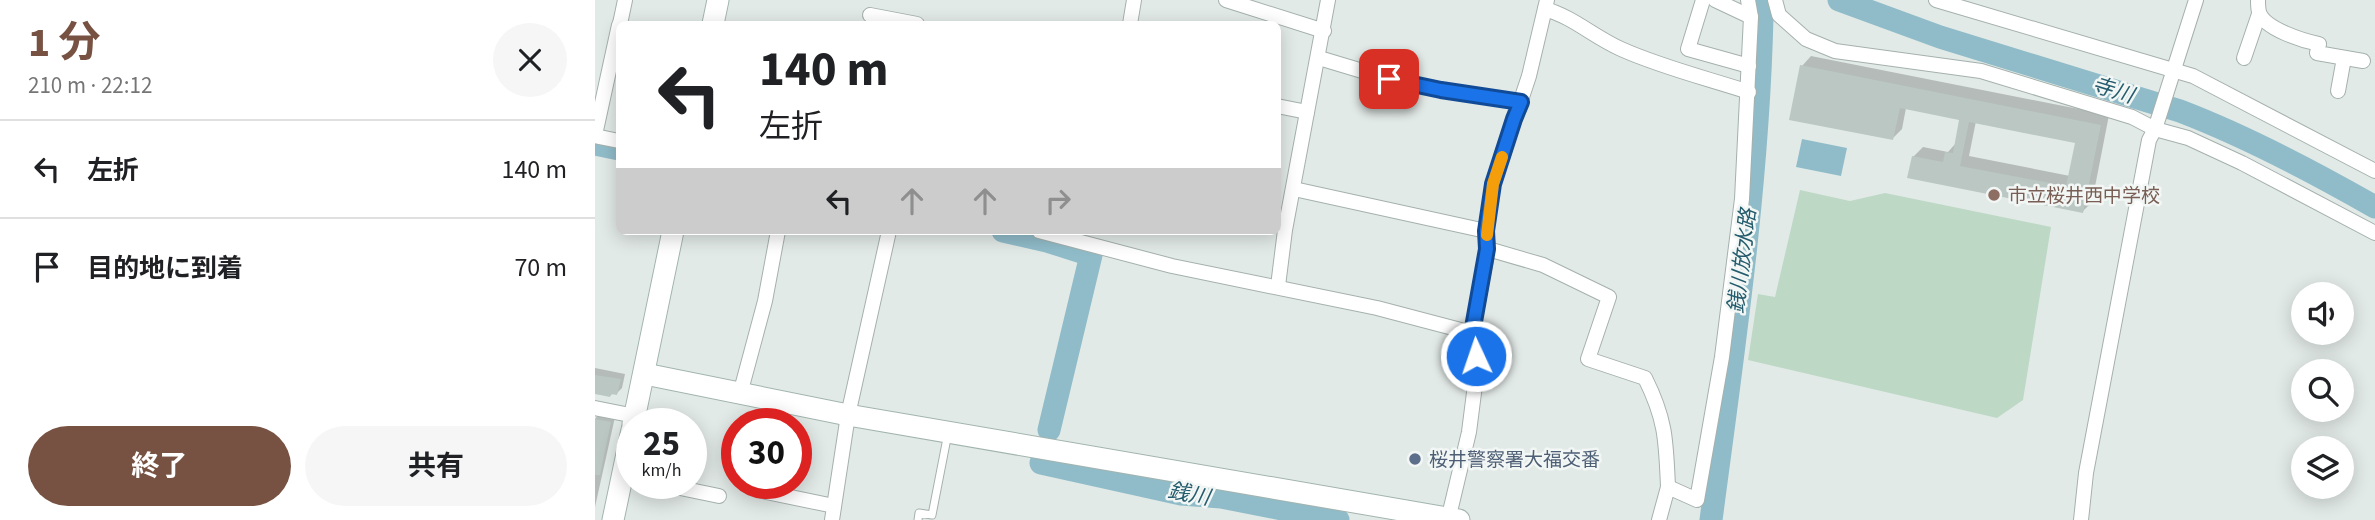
<!DOCTYPE html>
<html lang="ja">
<meta charset="utf-8">
<style>
body{margin:0;font-family:"Source Sans 3","Noto Sans JP",sans-serif;background:#f6f6f6;color:#202124;height:100vh;display:flex;flex-direction:column;font-size:26px;white-space:nowrap}
*{box-sizing:border-box;margin:0}
p{font-size:23px;color:#757577}
.icon{flex:none;width:38px;height:38px;fill:none;stroke:currentColor;stroke-width:2;stroke-linecap:round;stroke-linejoin:round}
.map{position:relative;flex:1;overflow:hidden}
.details{display:flex;flex-direction:column;background:#fff;width:595px}
.details>*{flex:none}
.guide{position:absolute;left:21px;top:21px;width:665px;height:214px;border-radius:10px;box-shadow:0 4px 18px #0003;background:#fff;color:#202124;overflow:hidden}
.tools{position:absolute;left:1696px;top:282px;display:grid;gap:14px}
.tools a{display:grid;place-items:center;width:63px;height:63px;border-radius:50%;background:#fff;box-shadow:0 4px 18px #0003;font-size:35px}
.speed{position:absolute;left:21px;top:408px;display:flex;gap:14px;font-size:35px;font-weight:700;text-align:center}
.speed>*{display:grid;place-content:center;width:91px;height:91px;border-radius:50%;background:#fff;box-shadow:0 4px 18px #0003;line-height:1}
.speed small{font-size:18px;font-weight:400}
.speed .limit{border:10px solid #d22;background:#fff;color:#111}
.pin{position:absolute;display:grid;place-items:center;width:60px;height:60px;color:#fff;margin:-30px;border-radius:14px;box-shadow:0 4px 10px #0006}
.me{position:absolute;width:77px;margin:-38px;rotate:357deg;stroke-linejoin:round;filter:drop-shadow(0 0 5px #0008)}
.turn{display:flex;align-items:center;gap:24px;height:147px;padding:0 28px;font-size:32px}
.turn .icon{width:91px;height:91px;stroke-width:2.5}
.turn b{display:block;font-size:49px;line-height:60px}
.lanes{display:flex;align-items:center;height:66px;padding:0 28px;background:#0003;justify-content:center;gap:35px;direction:ltr}
.lanes .off{opacity:.35}
.round{display:grid;place-items:center;flex:none;width:74px;height:74px;border-radius:37px;background:#f6f6f6}
.summary{display:flex;align-items:center;justify-content:space-between;height:119px;padding:0 28px}
h1{font-size:42px;font-weight:700;line-height:52px;color:#775243}
.button{display:flex;gap:14px;margin-top:auto;padding:14px 28px}
.button a{flex:1;height:80px;border-radius:42px;background:#775243;color:#fff;font-size:28px;font-weight:700;line-height:80px;text-align:center}
.button a+a{background:#f6f6f6;color:#202124}
ul{padding:0;list-style:none}
li{display:flex;align-items:center;gap:21px;height:98px;padding:0 28px;border-top:2px solid #e0e0e0}
li div{flex:1}
li b{display:block;font-size:26px}
li em{font-style:normal}
main{display:flex;flex:1;min-height:0}
.map>svg:first-child{display:block}
.green{fill:#bdd9c6}
.water{fill:#90bcc9}
.shadow{fill:#0003;fill-rule:evenodd}
.lines{fill:none;stroke-linecap:round;stroke-linejoin:round}
.river{stroke:#90bcc9;stroke-width:23}
.building{fill:#bac7c3;fill-rule:evenodd}
.lane-casing{stroke:#a5b1ae;stroke-width:9}
.street-casing{stroke:#a5b1ae;stroke-width:16}
.secondary-casing{stroke:#a2b4af;stroke-width:23}
.lane{stroke:#fff;stroke-width:7}
.street{stroke:#fff;stroke-width:14}
.secondary{stroke:#fff;stroke-width:21}
.route-casing{stroke:#114b97;stroke-width:18}
.route{stroke:#1a73e8;stroke-width:12}
.slow{stroke:#f59e0b;stroke-width:12}
.education-dot{fill:#8d6e63;stroke:#f2f7f5;stroke-width:2.5}
.service-dot{fill:#5c6f8a;stroke:#f2f7f5;stroke-width:2.5}
.labels{text-anchor:middle;stroke-width:5;stroke-linejoin:round;paint-order:stroke}
.education-label{font-size:19px;fill:#785e54;stroke:#f2f7f5;text-anchor:start}
.service-label{font-size:19px;fill:#4e5e75;stroke:#f2f7f5;text-anchor:start}
.water-label{font-size:21px;font-style:italic;fill:#255c6d;stroke:#f2f7f5}
</style>
<main>
<section class="details">
<div class="summary"><div><h1>1 分</h1><p>210 m · 22:12</p></div><a class="round"><svg class="icon" aria-label="close" viewBox="0 0 24 24"><path d="M6 6l12 12M18 6L6 18"/></svg></a></div>
<ul>
<li><svg class="icon" aria-label="left" viewBox="0 0 24 24"><path d="M17 20v-9H6M10 6l-5 5 5 5"/></svg><div><b>左折</b></div><em>140 m</em></li>
<li><svg class="icon" aria-label="arrive" viewBox="0 0 24 24"><path d="M6 21V4h12l-3 4 3 4H6"/></svg><div><b>目的地に到着</b></div><em>70 m</em></li>
</ul>
<div class="button"><a>終了</a><a>共有</a></div>
</section>
<div class="map">
<svg width="1780" height="520" viewBox="0 0 1780 520">
<rect width="100%" height="100%" fill="#e2eae7"/>
<path class="green" d="M1205 190 1255 201 1290 193 1456 227 1428 400 1402 418 1153 360 1163 294 1180 297Z"/>
<path class="water" d="M1207 139 1252 148 1246 176 1201 167Z"/>
<g class="shadow">
<path d="M1216 56 1514 115 1497 202 1488 211 1318 157 1328 147 1353 152 1361 143 1366 119 1311 108 1307 129 1298 138 1207 66ZM1381 121 1482 141 1475 176 1374 156Z"/>
<path d="M0 368 30 374 27 388 22 393H18L15 396 0 388Z"/>
<path d="M3 415 20 417 0 507V419Z"/>
</g>
<g class="lines">
<g class="river">
<path d="M1244 0 1345 37 1585 111C1653 137 1717 171 1780 207"/>
<path d="M0 144 24 149"/>
<path d="M408 231 452 241 496 255 454 430"/>
<path d="M446 463 586 494 626 497 743 520"/>
<path d="M1116 520C1138 353 1163 186 1167 17L1166 0"/>
</g>
</g>
<g class="building">
<path d="M1205 65 1506 125 1488 213 1312 178 1317 156 1348 162 1350 152 1358 153 1364 120 1305 108 1298 140 1194 120ZM1374 122 1480 143 1471 186 1365 166Z"/>
<path d="M0 375 26 379 22 395 16 394 15 397 0 394Z"/>
<path d="M0 419 16 422 5 475H0Z"/>
</g>
<g class="lines">
<g class="lane-casing">
<path id="lane" d="M323 520 324 513 337 515 353 433"/>
</g>
<g class="street-casing">
<g id="street">
<path d="M631 0 729 31"/>
<path d="M1108 0 1093 49 1154 66"/>
<path d="M1120 0 1156 17"/>
<path d="M1180 0 1184 15 1211 39 1240 51 1386 71 1537 117 1560 129 1593 138 1647 163 1780 233"/>
<path d="M1341 0 1598 76 1780 171"/>
<path d="M1663 0C1663 4 1663 8 1664 12 1669 29 1709 41 1724 44L1722 53 1768 61"/>
<path d="M950 9C978 17 999 37 1026 49 1066 67 1111 78 1154 92"/>
<path d="M275 15 322 24"/>
<path d="M25 24 30 0"/>
<path d="M535 24 539 0"/>
<path d="M724 58 794 79 846 90 926 102"/>
<path d="M1649 58 1664 14"/>
<path d="M1743 91 1749 58"/>
<path d="M682 106 712 112"/>
<path d="M0 135 24 25"/>
<path d="M0 136 24 141"/>
<path d="M699 189 891 231"/>
<path d="M444 231 577 266 782 308 877 333"/>
<path d="M893 249 948 265 1014 297 993 359 1050 378C1071 420 1071 441 1073 487"/>
<path d="M683 286 690 230 733 0"/>
<path d="M145 394 170 301 183 231"/>
<path d="M0 408 40 416"/>
<path d="M61 483 124 496"/>
<path d="M167 491 239 506"/>
<path d="M237 520 253 415 294 231"/>
<path d="M853 520 874 432 881 377 877 333 893 249 891 231 898 184 934 76 952 0"/>
<path d="M1064 520 1073 487 1102 500 1127 357 1147 199 1156 17 1153 0"/>
<path d="M1486 520 1491 473 1554 140 1560 129 1601 0"/>
</g>
</g>
<g class="secondary-casing">
<g id="secondary">
<path d="M118 24 123 0"/>
<path d="M50 374 253 415 864 520"/>
<path d="M38 424 78 231"/>
<path d="M18 520 37 430"/>
</g>
</g>
<use href="#lane" class="lane"/>
<use href="#street" class="street"/>
<use href="#secondary" class="secondary"/>
</g>
<g class="lines">
<g class="route-casing">
<path id="route" d="M794 79 846 90 926 102 919 119 898 184 891 231 892 249 877 333 881 356"/>
</g>
<use href="#route" class="route"/>
<path class="slow" d="M892 235 898 184 907 157"/>
</g>
<circle class="education-dot" cx="1399" cy="195" r="7"/>
<circle class="service-dot" cx="820" cy="459" r="7"/>
<g class="labels">
<g class="education-label">
<text x="1413" y="202">市立桜井西中学校</text>
</g>
<g class="service-label">
<text x="834" y="466">桜井警察署大福交番</text>
</g>
<g class="water-label">
<text transform="translate(1518 90) rotate(17)" y="7">寺川</text>
<text transform="translate(1147 261) rotate(-83)" y="7">銭川放水路</text>
<text transform="translate(594 494) rotate(11)" y="7">銭川</text>
</g>
</g>
</svg>
<div class="tools">
<a><svg class="icon" aria-label="sound" viewBox="0 0 24 24"><path d="M4 9h4l5-4v14l-5-4H4zM17 9q2 3 0 6"/></svg></a>
<a><svg class="icon" aria-label="search" viewBox="0 0 24 24"><circle cx="10" cy="10" r="6"/><path d="M15 15l6 6"/></svg></a>
<a><svg class="icon" aria-label="layers" viewBox="0 0 24 24"><path d="M12 4l9 5-9 5-9-5zM3 14l9 5 9-5"/></svg></a>
</div>
<div class="speed"><div>25<small>km/h</small></div><div class="limit">30</div></div>
<div class="pin" style="left:794px;top:79px;background:#d93025"><svg class="icon" aria-label="arrive" viewBox="0 0 24 24"><path d="M6 21V4h12l-3 4 3 4H6"/></svg></div>
<svg class="me" style="left:881px;top:356px" viewBox="-20 -20 40 40"><circle r="17" fill="#1a73e8" stroke="#fff" stroke-width="3"/><path d="M0-11L8 9 0 5-8 9z" fill="#fff"/></svg>
<div class="guide">
<div class="turn"><svg class="icon" aria-label="left" viewBox="0 0 24 24"><path d="M17 20v-9H6M10 6l-5 5 5 5"/></svg><div><b>140 m</b>左折</div></div>
<div class="lanes"><svg class="icon" aria-label="left" viewBox="0 0 24 24"><path d="M17 20v-9H6M10 6l-5 5 5 5"/></svg><svg class="icon off" aria-label="ahead" viewBox="0 0 24 24"><path d="M12 20V5M6 11l6-6 6 6"/></svg><svg class="icon off" aria-label="ahead" viewBox="0 0 24 24"><path d="M12 20V5M6 11l6-6 6 6"/></svg><svg class="icon off" aria-label="right" viewBox="0 0 24 24"><path d="M7 20v-9h11M14 6l5 5-5 5"/></svg></div>
</div>
</div>
</main>
